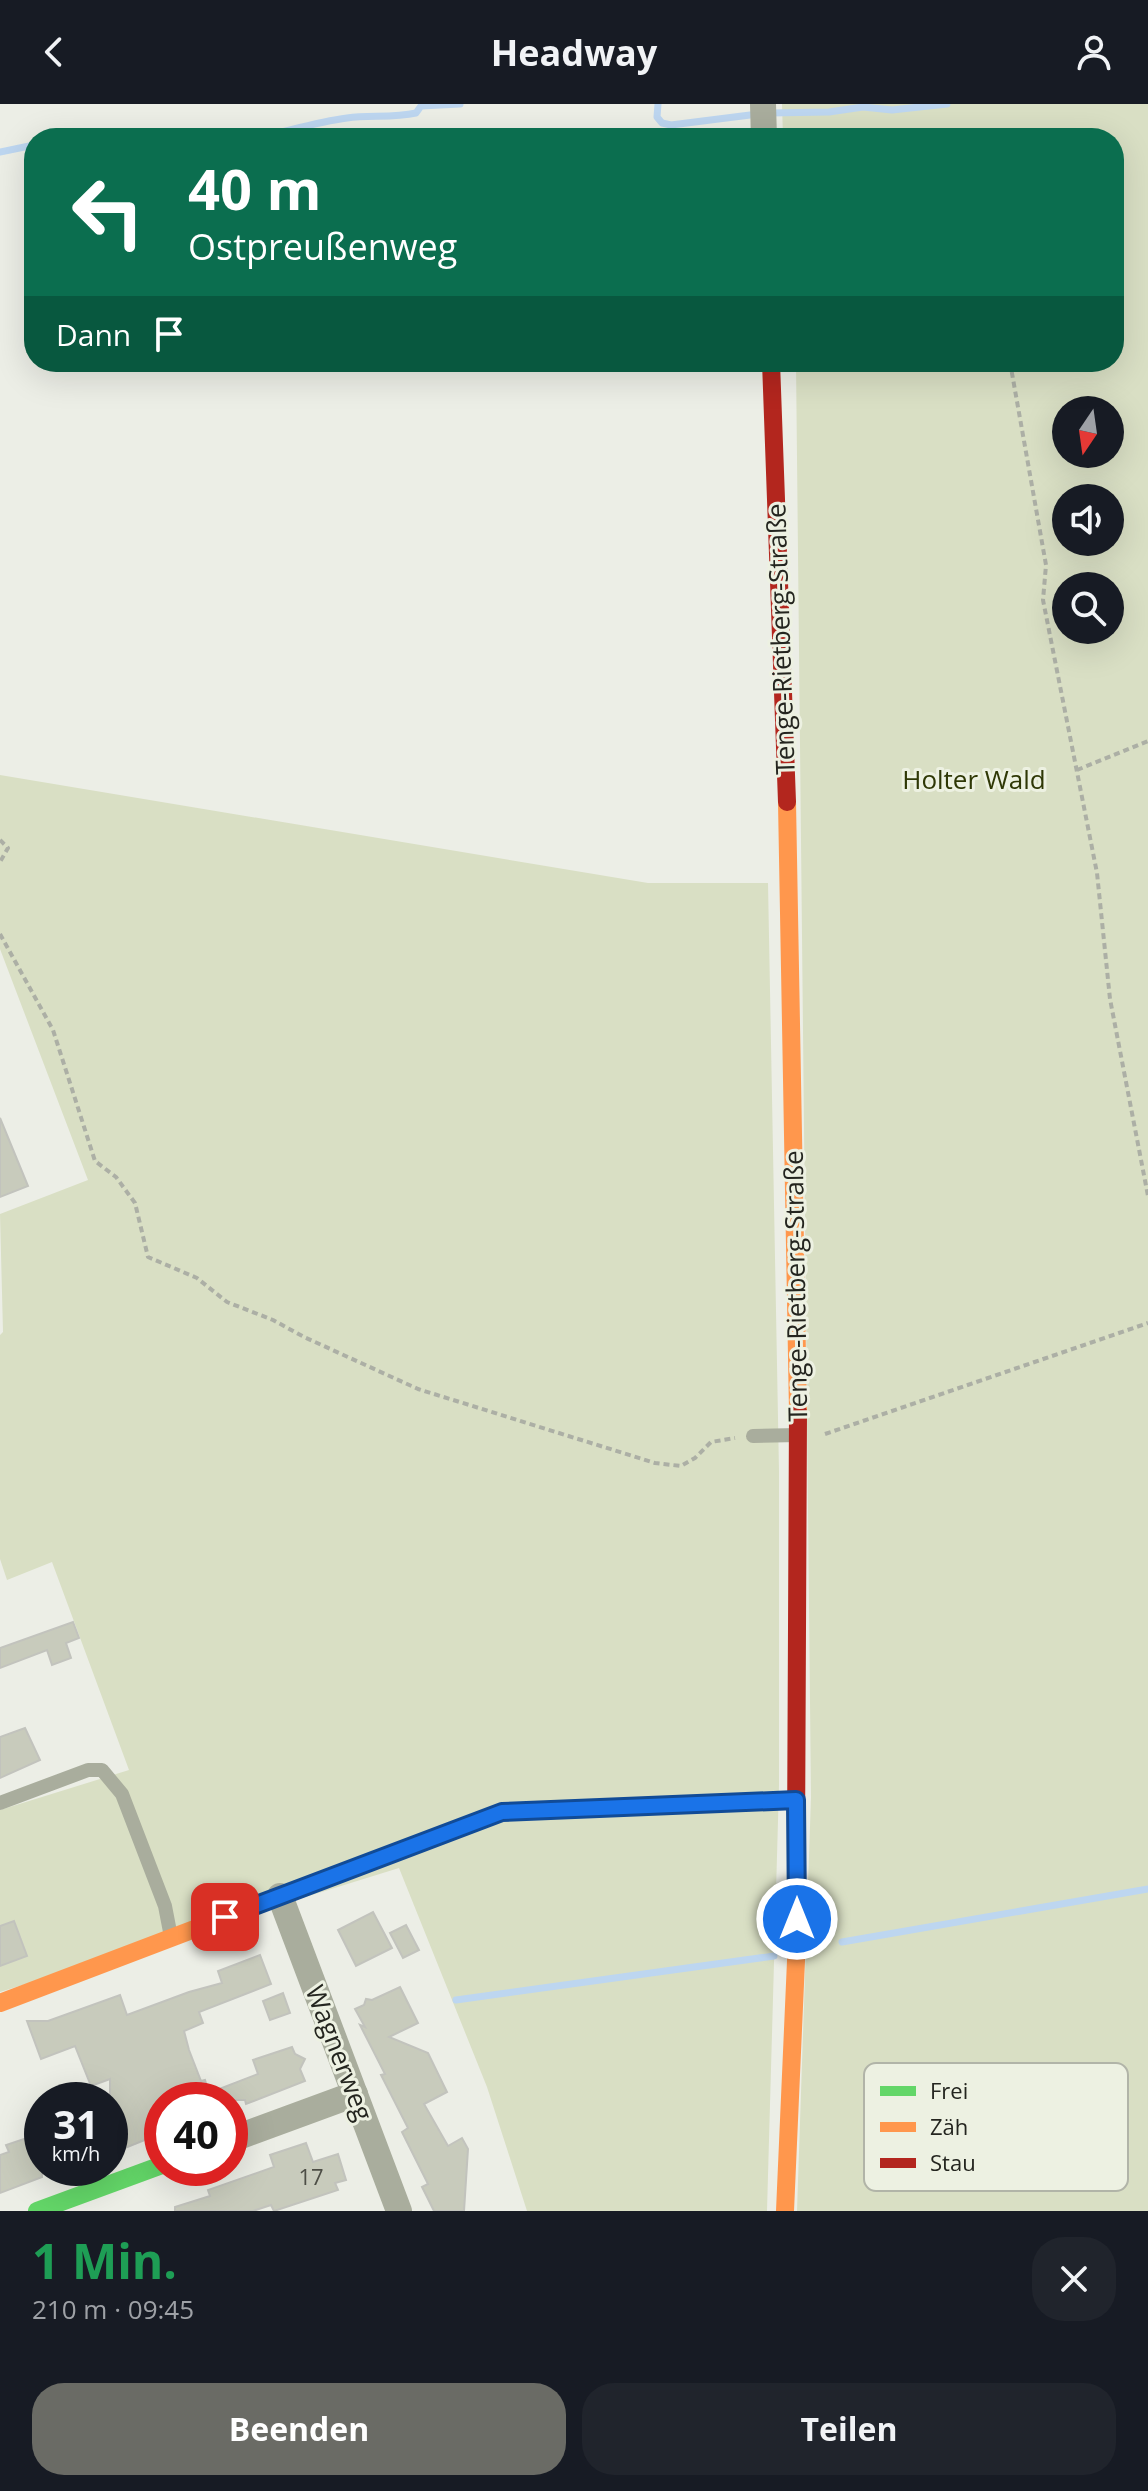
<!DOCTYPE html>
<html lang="de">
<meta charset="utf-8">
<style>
body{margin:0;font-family:"Open Sans",sans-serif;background:#20242c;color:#f1f3f6;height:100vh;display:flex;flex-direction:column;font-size:30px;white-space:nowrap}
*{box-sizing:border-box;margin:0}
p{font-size:26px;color:#9ea1a6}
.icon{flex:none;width:44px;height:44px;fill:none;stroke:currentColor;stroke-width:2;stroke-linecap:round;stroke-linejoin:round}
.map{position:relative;height:2107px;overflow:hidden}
.details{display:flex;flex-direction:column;background:#171b24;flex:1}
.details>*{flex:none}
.hud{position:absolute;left:24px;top:24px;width:1100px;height:244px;border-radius:32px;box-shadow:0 8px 32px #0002;background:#0b6e4f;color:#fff;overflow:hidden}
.needle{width:52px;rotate:193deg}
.controls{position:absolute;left:1052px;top:292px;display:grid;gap:16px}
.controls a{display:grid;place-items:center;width:72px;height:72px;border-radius:50%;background:#171b24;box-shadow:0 8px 32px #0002;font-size:40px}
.speed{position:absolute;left:24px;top:1978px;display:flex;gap:16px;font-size:40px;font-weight:700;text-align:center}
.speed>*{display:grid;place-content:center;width:104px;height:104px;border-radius:50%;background:#171b24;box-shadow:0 8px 32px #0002;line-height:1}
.speed small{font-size:20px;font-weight:400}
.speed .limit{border:12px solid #d22;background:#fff;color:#111}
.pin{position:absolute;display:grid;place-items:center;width:68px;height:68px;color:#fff;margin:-34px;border-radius:16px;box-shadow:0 4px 12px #0006}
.me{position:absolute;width:88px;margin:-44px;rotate:0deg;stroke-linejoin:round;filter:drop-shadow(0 0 6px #0008)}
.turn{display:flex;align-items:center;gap:28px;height:168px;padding:0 32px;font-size:36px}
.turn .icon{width:104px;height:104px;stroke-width:2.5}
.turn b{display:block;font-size:56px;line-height:68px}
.then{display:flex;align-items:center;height:76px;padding:0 32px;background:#0003;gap:16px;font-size:30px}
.round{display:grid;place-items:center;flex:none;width:84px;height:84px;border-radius:32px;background:#20242c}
.summary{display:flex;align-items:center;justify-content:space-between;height:136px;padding:0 32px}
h1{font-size:48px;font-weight:700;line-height:60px;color:#1e9e55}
.button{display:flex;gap:16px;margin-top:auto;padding:16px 32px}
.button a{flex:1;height:92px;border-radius:32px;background:#6a6b65;color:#fff;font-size:32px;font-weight:700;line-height:92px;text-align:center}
.button a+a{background:#20242c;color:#f1f3f6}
header{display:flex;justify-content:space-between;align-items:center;height:104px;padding:0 32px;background:#171b24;font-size:36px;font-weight:700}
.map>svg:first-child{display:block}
.green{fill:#d9dfc4;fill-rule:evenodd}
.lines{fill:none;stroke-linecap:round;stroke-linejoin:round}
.stream{stroke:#bdd6f0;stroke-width:7}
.building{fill:#c8cbbc;stroke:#c2c3bd;stroke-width:2}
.path{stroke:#acafa5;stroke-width:4;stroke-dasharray:6 4;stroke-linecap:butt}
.lane{stroke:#a9ad9d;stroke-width:14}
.street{stroke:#a9ad9d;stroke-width:26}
.fast{stroke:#63d668;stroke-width:18}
.slow{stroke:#ff974d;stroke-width:18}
.jam{stroke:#b3261e;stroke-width:18}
.route-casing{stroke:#114b97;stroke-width:20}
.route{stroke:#1a73e8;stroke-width:14}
.labels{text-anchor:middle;stroke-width:6;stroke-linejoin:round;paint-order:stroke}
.number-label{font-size:22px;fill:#4d4e46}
.street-label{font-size:26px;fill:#24251f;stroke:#edf1e2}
.park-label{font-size:26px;fill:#2f3806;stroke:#edf1e2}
.key{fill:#edf1e2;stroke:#b1b4a8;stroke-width:2}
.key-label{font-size:22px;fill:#24251f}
</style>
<header><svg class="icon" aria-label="back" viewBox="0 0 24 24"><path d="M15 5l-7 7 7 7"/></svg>Headway<svg class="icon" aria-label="person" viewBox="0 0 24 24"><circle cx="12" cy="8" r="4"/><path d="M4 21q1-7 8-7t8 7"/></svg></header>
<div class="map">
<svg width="1148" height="2107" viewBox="0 0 1148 2107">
<rect width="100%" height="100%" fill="#eceee6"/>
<g class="green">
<path d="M782 0H1148V2107H797L811 1693 796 258H1114V34H783ZM1066 306H1110V350H1066ZM1066 394H1110V438H1066ZM1066 482H1110V526H1066Z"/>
<path d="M0 671 648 779H768L779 1367V1681L767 2107H527L487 1983 399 1764 0 1888V1706L129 1666 52 1458 7 1476 0 1455V1231L3 1228 0 1110 88 1076 0 845Z"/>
</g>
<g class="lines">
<g class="stream">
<path d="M658 0 657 13 662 19 671 21 758 10"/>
<path d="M770 9 829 8 863 3 892 6 947 0"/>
<path d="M255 34C285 28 316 18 347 14 370 11 393 14 416 9L421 2 460 0"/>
<path d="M0 48 34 41"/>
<path d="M842 1838 1148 1785"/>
<path d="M456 1896 774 1852"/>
</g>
</g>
<g class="building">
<path d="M0 1014 28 1082 0 1093Z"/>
<path d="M73 1518 79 1534 66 1539 71 1554 52 1561 47 1546 0 1564V1544Z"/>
<path d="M25 1624 40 1656 0 1674V1633Z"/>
<path d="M373 1808 392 1844 356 1862 338 1826Z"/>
<path d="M14 1817 27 1852 0 1862V1822Z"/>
<path d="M406 1821 419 1846 403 1854 390 1829Z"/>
<path d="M260 1851 271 1880 199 1908 203 1919 184 1927 189 1946 201 1977 205 1976 209 1989 258 1970 253 1956 292 1943 295 1950 305 1955 300 1965 305 1977 246 2000 245 1996H162V2029L110 2050V1975L91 1982 75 1942 41 1955 27 1917H48L120 1891 127 1911 189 1888 222 1879 218 1867Z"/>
<path d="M400 1883 418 1919 389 1933 428 1949 447 1988 424 2000 448 2042 462 2034 468 2045 464 2107H434L422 2083 428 2080 402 2028 408 2024 381 1971 385 1970 360 1921 365 1923 355 1905 364 1901 366 1895 372 1896Z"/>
<path d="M283 1889 290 1909 270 1916 263 1897Z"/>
<path d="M27 2034 30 2040 42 2036V2073L0 2089V2051L9 2048 6 2041Z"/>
<path d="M306 2039 313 2058 338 2050 346 2076 335 2079 338 2086 274 2107 271 2101 253 2107H175V2103L210 2092 208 2086 274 2063 270 2051Z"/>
</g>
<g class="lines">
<g class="path">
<path d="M1010 258 1046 461 1043 496 1097 769 1110 895 1148 1092"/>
<path d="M1077 666 1148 637"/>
<path d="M0 736 8 744 0 758"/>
<path d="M0 830 53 926 95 1057 116 1073 135 1099 148 1153 197 1174 227 1198 273 1216 304 1233 418 1285 655 1359 681 1362 695 1354 711 1338 735 1334"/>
<path d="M825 1330 1148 1219"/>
</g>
<g class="lane">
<path d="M753 1332 798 1331"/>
<path d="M0 1699 88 1666H102L122 1690 165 1802 171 1833"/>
</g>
<g class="street">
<path d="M763 0 764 34"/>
<path d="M280 1792 399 2107"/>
<path d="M230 2036 355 1990"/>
</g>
<g class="fast">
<path d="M532 1707 796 1696"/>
<path d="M37 2107 162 2061"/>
</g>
<g class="slow">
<path d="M787 698 798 1308"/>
<path d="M0 1899 502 1708 532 1707"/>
<path d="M785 2107 796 1857V1740"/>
</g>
<g class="jam">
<path d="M771 258 787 698"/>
<path d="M796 1740 798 1308"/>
</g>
</g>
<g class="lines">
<g class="route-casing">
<path id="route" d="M225 1813 502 1708 796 1696 797 1815"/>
</g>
<use href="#route" class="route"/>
</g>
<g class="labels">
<g class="number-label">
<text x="311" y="2081">17</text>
</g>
<g class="street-label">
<text transform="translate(781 535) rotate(-92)" y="9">Tenge-Rietberg-Straße</text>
<text transform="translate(796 1182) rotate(-91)" y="9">Tenge-Rietberg-Straße</text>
<text transform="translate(339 1949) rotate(69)" y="9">Wagnerweg</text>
</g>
<g class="park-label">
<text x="974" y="685">Holter Wald</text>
</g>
</g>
<rect x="864" y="1959" width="264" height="128" rx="12" class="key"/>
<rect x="880" y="1982" width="36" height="10" fill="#63d668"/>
<rect x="880" y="2018" width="36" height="10" fill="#ff974d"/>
<rect x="880" y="2054" width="36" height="10" fill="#b3261e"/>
<g class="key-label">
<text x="930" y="1995">Frei</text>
<text x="930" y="2031">Zäh</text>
<text x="930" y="2067">Stau</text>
</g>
</svg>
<div class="controls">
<a><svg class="needle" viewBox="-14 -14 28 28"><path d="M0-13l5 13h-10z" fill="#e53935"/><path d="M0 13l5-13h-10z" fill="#9ea1a6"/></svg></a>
<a><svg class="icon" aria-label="sound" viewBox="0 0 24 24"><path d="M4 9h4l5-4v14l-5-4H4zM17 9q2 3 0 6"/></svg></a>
<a><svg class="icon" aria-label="search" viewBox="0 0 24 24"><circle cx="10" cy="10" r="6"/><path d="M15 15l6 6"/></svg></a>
</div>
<div class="speed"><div>31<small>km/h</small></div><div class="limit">40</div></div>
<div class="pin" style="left:225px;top:1813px;background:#d93025"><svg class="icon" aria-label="arrive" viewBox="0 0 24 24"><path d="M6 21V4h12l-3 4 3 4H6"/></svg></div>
<svg class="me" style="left:797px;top:1815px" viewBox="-20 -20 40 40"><circle r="17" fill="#1a73e8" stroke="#fff" stroke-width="3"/><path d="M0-11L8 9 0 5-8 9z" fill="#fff"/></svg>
<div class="hud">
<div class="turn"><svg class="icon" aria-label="left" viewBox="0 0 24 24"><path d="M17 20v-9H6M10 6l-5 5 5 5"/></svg><div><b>40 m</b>Ostpreußenweg</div></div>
<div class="then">Dann<svg class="icon" aria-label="arrive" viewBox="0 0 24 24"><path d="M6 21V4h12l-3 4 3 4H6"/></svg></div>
</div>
</div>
<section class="details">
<div class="summary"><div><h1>1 Min.</h1><p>210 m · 09:45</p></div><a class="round"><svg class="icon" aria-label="close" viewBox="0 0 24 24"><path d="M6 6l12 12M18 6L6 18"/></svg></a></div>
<div class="button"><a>Beenden</a><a>Teilen</a></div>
</section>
